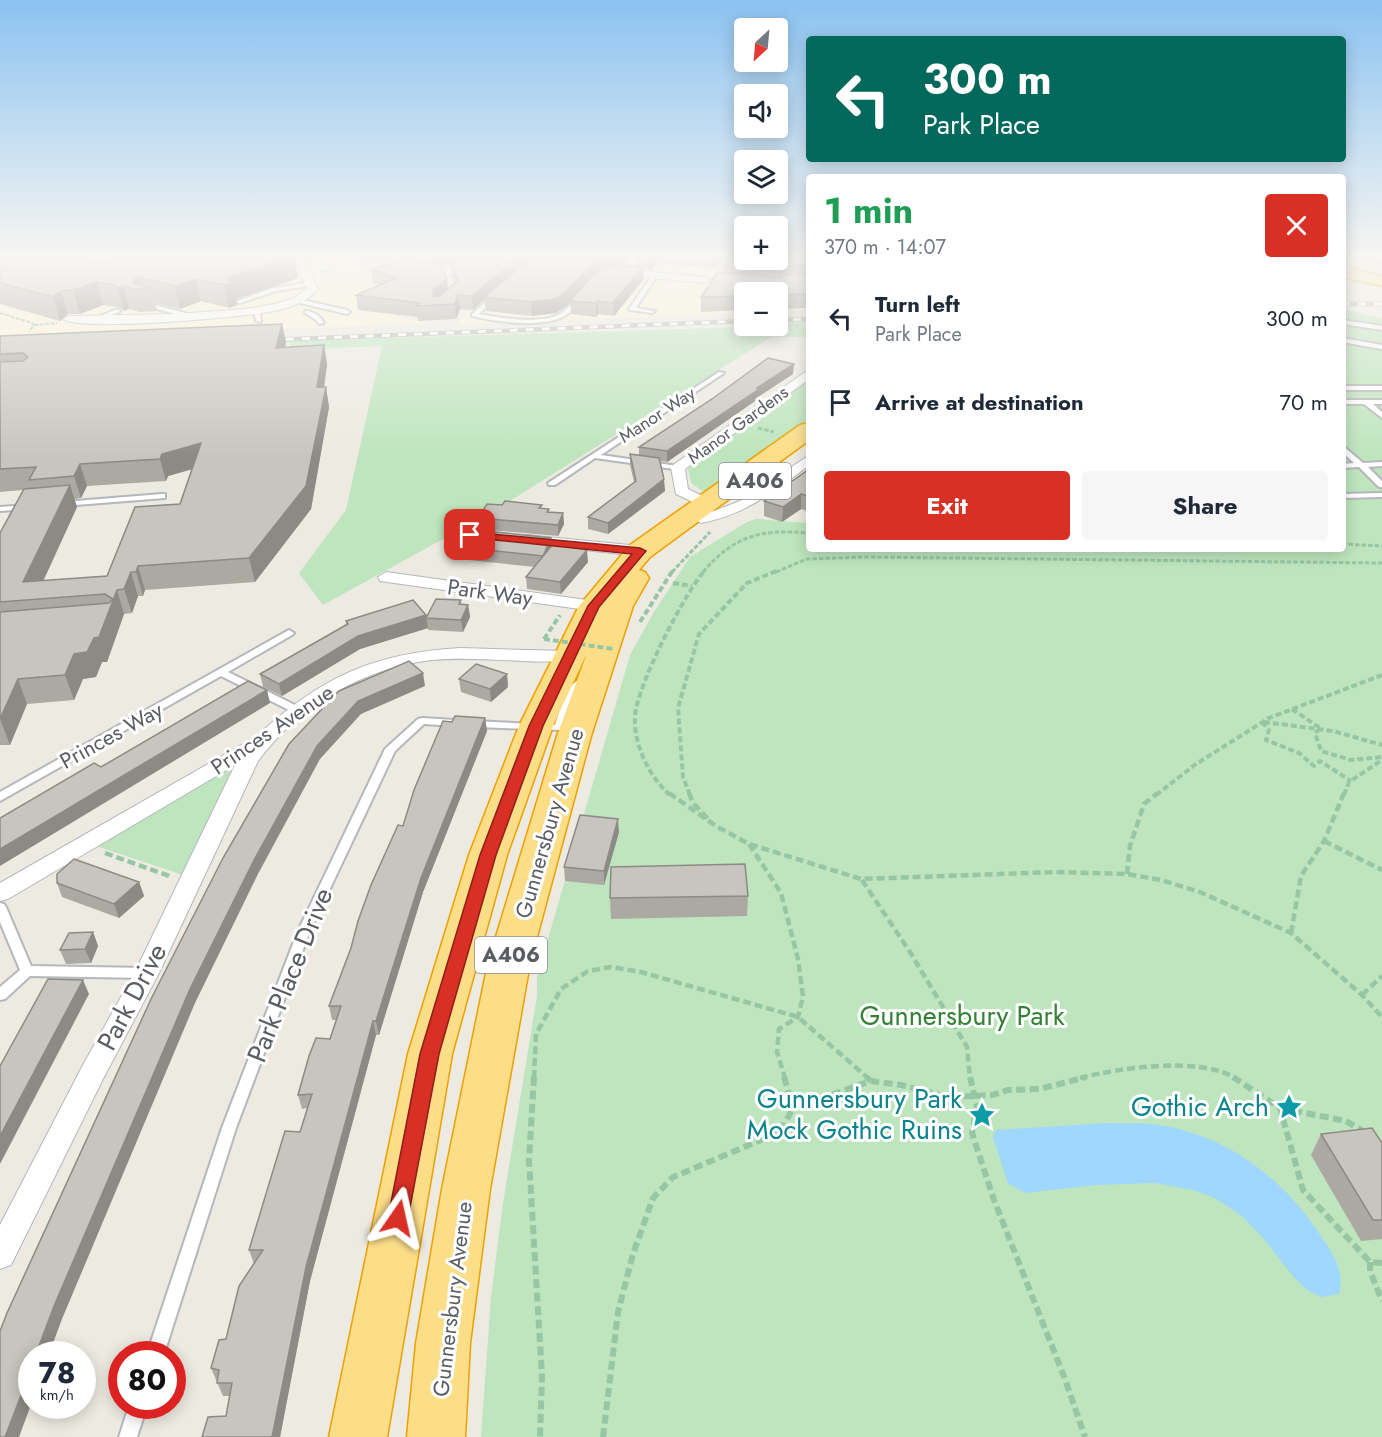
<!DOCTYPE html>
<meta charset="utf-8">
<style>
body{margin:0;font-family:Jost,sans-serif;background:#f6f6f7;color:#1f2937;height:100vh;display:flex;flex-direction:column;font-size:22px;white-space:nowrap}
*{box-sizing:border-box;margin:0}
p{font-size:20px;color:#747a83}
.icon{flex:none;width:33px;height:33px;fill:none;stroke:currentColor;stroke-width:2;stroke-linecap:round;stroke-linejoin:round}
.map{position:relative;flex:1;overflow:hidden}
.side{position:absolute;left:806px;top:174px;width:540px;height:378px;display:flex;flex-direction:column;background:#fff;border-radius:6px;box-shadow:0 3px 15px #0003}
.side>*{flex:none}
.hud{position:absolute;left:806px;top:36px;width:540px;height:126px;border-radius:6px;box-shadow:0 3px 15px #0003;background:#00695c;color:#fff;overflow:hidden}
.needle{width:39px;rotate:206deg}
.controls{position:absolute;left:734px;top:18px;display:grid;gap:12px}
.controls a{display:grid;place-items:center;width:54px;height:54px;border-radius:6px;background:#fff;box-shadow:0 3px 15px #0003;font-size:30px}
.speed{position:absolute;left:18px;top:1341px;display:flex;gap:12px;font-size:30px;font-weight:700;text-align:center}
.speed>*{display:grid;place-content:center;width:78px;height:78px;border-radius:50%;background:#fff;box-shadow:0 3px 15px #0003;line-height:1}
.speed small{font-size:15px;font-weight:400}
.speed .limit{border:9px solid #d22;background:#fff;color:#111}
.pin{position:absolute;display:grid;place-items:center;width:51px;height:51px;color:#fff;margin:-26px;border-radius:12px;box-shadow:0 3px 9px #0006}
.me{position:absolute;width:66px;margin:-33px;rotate:11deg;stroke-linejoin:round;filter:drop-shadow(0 0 4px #0008)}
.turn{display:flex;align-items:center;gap:21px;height:126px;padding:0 18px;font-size:27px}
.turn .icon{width:78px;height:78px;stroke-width:2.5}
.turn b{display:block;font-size:42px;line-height:51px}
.round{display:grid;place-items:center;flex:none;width:63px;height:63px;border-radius:6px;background:#f6f6f7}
.summary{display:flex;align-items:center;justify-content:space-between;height:102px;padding:0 18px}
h1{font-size:36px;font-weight:700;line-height:45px;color:#1e9e55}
.action{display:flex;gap:12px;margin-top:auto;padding:12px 18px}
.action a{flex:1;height:69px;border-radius:6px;background:#d93025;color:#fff;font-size:24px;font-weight:700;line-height:69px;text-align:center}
.action a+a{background:#f6f6f7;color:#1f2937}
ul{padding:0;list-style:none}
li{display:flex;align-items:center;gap:18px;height:84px;padding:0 18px}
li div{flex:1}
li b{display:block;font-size:22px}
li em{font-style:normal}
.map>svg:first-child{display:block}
.commercial{fill:#fef4d5}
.green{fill:#bee5bd}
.water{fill:#9fd7ff}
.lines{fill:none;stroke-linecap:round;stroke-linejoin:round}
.lane-casing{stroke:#b4b7bc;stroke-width:4}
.street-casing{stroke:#b4b7bc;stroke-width:2}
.highway-casing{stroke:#eea000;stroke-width:3}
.path-far4{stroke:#96c6a3;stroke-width:2;stroke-dasharray:4 1.5;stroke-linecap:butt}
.path-far3{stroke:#96c6a3;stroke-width:3;stroke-dasharray:4.5 2;stroke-linecap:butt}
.path-far2{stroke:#96c6a3;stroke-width:4;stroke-dasharray:6 3;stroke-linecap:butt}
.path-far1{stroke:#96c6a3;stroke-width:4.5;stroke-dasharray:8 4;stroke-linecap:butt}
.path{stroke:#96c6a3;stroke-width:6;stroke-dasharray:9 4.5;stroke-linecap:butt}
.lane{fill:#fff;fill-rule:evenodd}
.street{fill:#fff;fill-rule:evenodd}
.highway{fill:#fdde88;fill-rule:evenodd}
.rail-casing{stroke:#b3b4b4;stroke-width:4.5}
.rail{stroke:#fff;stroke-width:3;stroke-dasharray:8;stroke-linecap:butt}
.path-bridge{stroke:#96c6a3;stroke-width:4;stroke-dasharray:6 3;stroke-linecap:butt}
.wall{fill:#aca9a3;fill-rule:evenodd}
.shaded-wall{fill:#8c8a85}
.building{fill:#c8c5be;stroke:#8c8a85;stroke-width:1.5}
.route{fill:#d93025;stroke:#8d1f18;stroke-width:1.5}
.labels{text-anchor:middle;stroke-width:6;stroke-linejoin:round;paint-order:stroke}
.far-street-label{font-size:18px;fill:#5a5e62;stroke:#fff}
.shield{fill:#fff;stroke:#8c8e91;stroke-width:1.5}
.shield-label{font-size:21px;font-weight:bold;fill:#5a5e62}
.street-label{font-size:22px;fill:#5a5e62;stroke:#fff}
.near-street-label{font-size:27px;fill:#5a5e62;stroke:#fff}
.near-park-label{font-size:27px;fill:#338135;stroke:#fff}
.near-culture-label{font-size:27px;fill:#0d838f;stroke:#fff;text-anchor:end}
</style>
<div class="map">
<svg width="1382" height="1437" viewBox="0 0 1382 1437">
<rect width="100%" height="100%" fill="#edeae1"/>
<g class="commercial">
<path d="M0 256H357V260L395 316 431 323 0 340Z"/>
<path d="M542 256H744V260H777L808 256V310L777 311V292H744V313L457 324 473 307Z"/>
</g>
<g class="green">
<path d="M1343 309 1382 318V1437H481L491 1297 503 1203 537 996V977L630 655 654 612 690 557 747 522 756 519 808 523V549H1342Z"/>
<path d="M808 322V337H771L494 511 323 605 299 573 346 510 382 346 289 350 291 342 0 353 384 335 385 338 777 326V324Z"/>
<path d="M808 383V422L705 493 691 483 688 468 802 385Z"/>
<path d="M224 766 239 770 183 875 96 846Z"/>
</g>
<path class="water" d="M1107 1123C1124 1124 1141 1122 1158 1125 1224 1134 1282 1177 1318 1232 1332 1252 1345 1269 1339 1294L1321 1297 1307 1290 1292 1275 1264 1239 1242 1216 1215 1198 1193 1190 1155 1183 1097 1185 1025 1193 1008 1183 993 1137 996 1130Z"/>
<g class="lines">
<g class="lane-casing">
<g id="lane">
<path d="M728 256H734L716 283H712L711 282Z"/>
<path d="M654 274 657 276 636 308 655 311 652 313 630 310 629 309 652 275Z"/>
<path d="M312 282 314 283V285L276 291 240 303 235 302 273 288Z"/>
<path d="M495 294 497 295V297L479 314C500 318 538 324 558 315 566 311 573 302 579 296L584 297C578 304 571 313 563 317 539 328 497 322 472 316V314Z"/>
<path d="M298 299 347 310 350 312 347 314 296 302 295 301Z"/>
<path d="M143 302 189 314 190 315 187 317 141 305V303Z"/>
<path d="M117 309 120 311 119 312 96 321 91 320Z"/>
<path d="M257 310 260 312 261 322 256 321 254 312Z"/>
<path d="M305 311C312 310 321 316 324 323L319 324 316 320 305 313Z"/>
<path d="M1342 320 1382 326V330L1342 324Z"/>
<path d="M1342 338 1382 345V349L1342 342Z"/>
<path d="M719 372 724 373 601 455 678 466H681V470L595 458 555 485H549L548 483Z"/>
<rect x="1342" y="386" width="40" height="4"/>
<path d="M1342 400H1382V404H1373L1382 412V418L1364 404H1342Z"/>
<path d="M1342 445 1363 463 1382 462V466L1368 467 1382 481V487H1379L1359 467 1342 468V464L1354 463 1342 452Z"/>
<path d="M1382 493V497L1342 498V494Z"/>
<path d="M162 494H165V498L63 506 59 504 63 502Z"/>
<path d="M27 505 31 507 30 509 0 511V507Z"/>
<path d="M289 630 294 633 292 635 228 672 301 708 302 710 301 712H293L221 676 0 801V792Z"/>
<path d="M579 680 584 683 580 688 563 730 474 727 469 724 474 721 555 725C560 711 565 686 579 680Z"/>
<path d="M422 718 455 720 460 723 455 726 424 724 395 751 310 931 236 1128 164 1354H147L222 1128 298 931 385 749 418 719Z"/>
<path d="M0 903 4 904 6 907 31 966 147 968 152 969 154 973 152 977 147 978 30 976 5 999 0 1000V987L20 970 0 922Z"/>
<path d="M129 1406H147L137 1437H119Z"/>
</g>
</g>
<g class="street-casing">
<g id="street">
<path d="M296 256H306V263L318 289C308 301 294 306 279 310 251 317 79 332 63 319L69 316 175 314 246 309 275 304 296 297 307 288 296 263Z"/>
<path d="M417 256H427L430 269C450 275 464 255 484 256 468 272 443 281 421 273Z"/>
<path d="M634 256H644L632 270 705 277 710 280 705 283 620 275 619 273Z"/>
<path d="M1342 256H1370L1365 259 1342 262Z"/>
<path d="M808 370V380L685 469 688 489 711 500 714 503 711 506H701L676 494 671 468 673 465Z"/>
<path d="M808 456V466C774 492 744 515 701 523L693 518 696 515 714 511 740 501Z"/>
<path d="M526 535 640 546 648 551 640 556 520 543 518 540Z"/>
<path d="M386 572 594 601 600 602 603 606 600 610 594 611 380 581 378 577Z"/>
<path d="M460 648 564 651 576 653 579 657 576 661 570 662C555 661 539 662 524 661 493 660 463 657 432 660 364 667 298 707 258 761L159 973 103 1079 11 1265 0 1269V1225L83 1065 135 972 235 765 8 899 0 901V883L257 736C321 677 374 653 460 648Z"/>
</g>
</g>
<g class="highway-casing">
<g id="highway">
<path d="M1342 266 1382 276V286L1342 277Z"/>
<path d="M808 423V441L650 557 639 570 645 572 649 578 633 606 591 736 530 963 490 1189 470 1343 465 1437H407L416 1343 442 1189 488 963 557 736 587 653 553 726 507 855 452 1054 387 1437H329L408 1054 469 855 519 726 579 606 630 545 800 425Z"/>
</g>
</g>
<g class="path-far4">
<path d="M85 260 94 256"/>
<path d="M321 272 332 270"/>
<path d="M0 313 32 323 34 325 29 332"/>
<path d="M34 325 57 323"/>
</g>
<g class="path-far3">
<path d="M758 428 774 432"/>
<path d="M1342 544 1382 546"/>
<path d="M672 572 710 532"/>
<path d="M703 572C735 535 761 529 808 533"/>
<path d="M776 572 807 559 865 557 1382 563"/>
</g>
<g class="path-far2">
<path d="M673 583 692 586"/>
<path d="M640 622 673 570"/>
<path d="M544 639 560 615"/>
<path d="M1292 709 1320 728"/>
<path d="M1262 722 1269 730 1266 740 1299 753 1314 766 1320 761 1351 781"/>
<path d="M1264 722 1333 731 1382 745"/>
<path d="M1320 729 1315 733 1321 751 1351 760 1382 757"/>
<path d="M670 795C650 778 633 744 635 716 637 686 684 594 705 570"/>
<path d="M690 795 683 777 678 708 699 634 747 583 779 570"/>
<path d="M1156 795 1196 764 1269 718 1382 675"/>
<path d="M1344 795 1349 782 1382 760"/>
</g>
<g class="path-far1">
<path d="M669 793 716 826 749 844 861 879 1056 872 1127 874 1161 880 1200 892 1291 933 1362 995 1382 1017"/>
<path d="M689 793 693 803 708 819"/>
<path d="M1324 841 1382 870"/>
<path d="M749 844 781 893 798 959 803 996 798 1017 779 1029 777 1052 785 1078"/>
<path d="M105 853 172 877"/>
<path d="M1127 874 1130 846 1144 804 1158 793"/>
<path d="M862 880 910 952 967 1047 970 1078"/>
<path d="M1291 933 1301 876 1324 841 1344 793"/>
<path d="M1362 995 1382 976"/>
<path d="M534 1078 536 1034 561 989 588 971 611 967 641 972 798 1017 868 1078"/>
<path d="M1080 1078C1119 1068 1200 1056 1235 1078"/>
</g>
<g class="path">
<path d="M534 1077 529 1160 542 1376 540 1437"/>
<path d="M784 1077 793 1108"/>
<path d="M866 1077 871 1081"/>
<path d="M970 1077 977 1106 972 1133 994 1200 1065 1379 1085 1437"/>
<path d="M1233 1077 1280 1108 1303 1190 1370 1262 1382 1263"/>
<path d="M1280 1108 1346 1121 1363 1131"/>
<path d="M1370 1262V1271L1382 1301"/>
<path d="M603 1437 618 1312 633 1254 653 1198 673 1177 780 1132 793 1108 871 1081 901 1085 948 1097 993 1095 1008 1090 1040 1089 1086 1077"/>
</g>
<use href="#lane" class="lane"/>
<use href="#street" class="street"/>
<use href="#highway" class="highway"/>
<g class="rail-casing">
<g id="rail">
<path d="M1342 304H1382"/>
<path d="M777 320 808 319"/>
<path d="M270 340 744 321"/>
</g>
</g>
<use href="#rail" class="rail"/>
<path class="path-bridge" d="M544 639 614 649"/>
</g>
<g class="wall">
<path d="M375 256H415L419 262 431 263 430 256H429H632L623 265 636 266V256H725L716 268 657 263 652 270 643 269 644 279 614 316 598 314 596 317 571 314 570 302 567 306 556 313 532 316 486 311 484 300 473 310 460 309 456 319 418 321 417 317 358 310 356 295 380 285 373 283 371 269 414 257H376ZM450 263 452 277 454 283 448 289 447 279 441 267Z"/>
<path d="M808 256V308L777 309V292H744V310L701 312V297L723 273V266Z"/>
<path d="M1368 256H1382V264L1367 261Z"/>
<path d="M0 258 99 262 298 278 236 299 237 305 229 308 201 301 180 309 155 303 157 311 140 312 129 309 124 311 118 307 103 305 80 314H68L60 321 0 304Z"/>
<path d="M282 324 286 343 285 347 324 345 327 365 324 387H326L329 407 311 509 255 582 145 590 143 596H138L132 613 124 614 107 662H102L96 677 83 679 74 700 27 704 10 745H0V533L23 490 0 492V336ZM192 469 180 504 107 576 43 581 77 507 74 499 81 498 87 486 166 481 168 476Z"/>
<path d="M793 374 758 397V399L667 462 660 461 665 491 608 534 588 529V517L634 482 630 465V454L639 455V447Z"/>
<path d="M808 470V510L807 511 801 509 782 522 764 516V501Z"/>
<path d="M542 508 549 512 563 513 564 524 558 536 479 529 478 518Z"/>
<path d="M551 538 552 546 588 562 561 594 527 589 526 577 535 567 459 559 458 547Z"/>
<path d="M461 600V605H468L470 617 463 632 428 630V628L360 649 282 696 263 687 260 674 346 624V621L426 615V618Z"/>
<path d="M507 674 508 687 491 702 461 692 459 679Z"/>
<path d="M485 718 487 731 423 892 379 1035H376L310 1281 280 1437H202L226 1416 230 1396H223L211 1368 226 1339 254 1264 249 1250 300 1132 307 1108 302 1109 298 1095 330 1039 336 1020H332L329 1006 403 826 452 722Z"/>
<path d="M619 832 604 885 565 881 564 867Z"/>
<path d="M139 882 144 896 119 918 62 897 57 883Z"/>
<path d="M748 896 747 916 611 919 610 898Z"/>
<path d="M93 932 98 946 91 963 66 964 60 950Z"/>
<path d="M1321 1134 1382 1143V1239L1361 1241 1311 1155Z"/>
</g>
<g class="shaded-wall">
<path d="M294 256 298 278 236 299 237 305 229 308 224 285 229 277Z"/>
<path d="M436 256H472L437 268Z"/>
<path d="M520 256H539L484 297V300L473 310 472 296Z"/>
<path d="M619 256H632L619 270 593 276 567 306 556 313 532 316 531 302 593 263Z"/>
<path d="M652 256H657V263L652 270Z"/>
<path d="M717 256H725L716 268Z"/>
<path d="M794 265 793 279 778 284V270Z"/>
<path d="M643 267 644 279 614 316 613 303Z"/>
<path d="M138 277 141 289 133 283 134 278Z"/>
<path d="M196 279 201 301 180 309 175 286Z"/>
<path d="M447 279 448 293 435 304V310L433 290Z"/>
<path d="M97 282 103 305 80 314 73 290Z"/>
<path d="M123 286 129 309 124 311 118 288Z"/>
<path d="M61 291 68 314 60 321 53 297Z"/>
<path d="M458 295 460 309 456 319 455 304Z"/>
<path d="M598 301V314L596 317V303Z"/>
<path d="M282 324 286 343 280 367 276 348Z"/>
<path d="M324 345 327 365 321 408 317 387Z"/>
<path d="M794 364 793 374 758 397V399L667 462V451L757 388Z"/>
<path d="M326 387 329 407 311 509 255 582 249 558Z"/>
<path d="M201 443 207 465 168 476 166 481 160 459 162 454Z"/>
<path d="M80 464 87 486 81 498 74 476Z"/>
<path d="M664 479 665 491 608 534V523Z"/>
<path d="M70 485 77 507 35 599 23 582Z"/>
<path d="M801 494V509L782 522 783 507Z"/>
<path d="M563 513 564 524 558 536V525Z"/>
<path d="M551 538 552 549 543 567V556Z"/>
<path d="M587 550 588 562 561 594 560 582Z"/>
<path d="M138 566 145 590 143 596 136 572Z"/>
<path d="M131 572 138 596 132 613 124 589Z"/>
<path d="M117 590 124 614 107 662H102L96 677 83 679 74 700 65 675 74 654 87 652Z"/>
<path d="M468 605 470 617 463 632 461 620Z"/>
<path d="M426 615 428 628 360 649 282 696 279 684 358 636Z"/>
<path d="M423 673 425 686 361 714 320 759 258 874 195 1003 62 1319 49 1354H36L54 1306 190 989 254 860 317 746 358 701Z"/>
<path d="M507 674 508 687 491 702 490 689Z"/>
<path d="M18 679 27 704 10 745 0 719Z"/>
<path d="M267 690 270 703 0 866V849Z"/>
<path d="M485 718 487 731 423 892 379 1035 376 1021 421 878Z"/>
<path d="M618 819 619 832 604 885V871Z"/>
<path d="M139 882 144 896 119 918 114 904Z"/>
<path d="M93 932 98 946 91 963 85 949Z"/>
<path d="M83 980 89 994 0 1164V1136Z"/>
<path d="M373 1021 376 1035 310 1281 280 1437H272L306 1267Z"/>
<path d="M32 1367V1402L19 1437H5Z"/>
</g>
<g class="building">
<path d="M9 256H74L99 262 118 256H294L229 277 228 280 233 282 224 285 196 279 175 286 138 277 134 278 133 283 151 288 134 289 123 286 118 288 112 284 97 282 73 290 61 291 53 297 0 283V258Z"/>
<path d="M416 256 419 262 440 264 447 279 433 290V296L438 297 458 281 450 263 468 256H520L472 296 458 295 455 304 416 306 420 303 356 295 396 278 371 269Z"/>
<path d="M534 256H619L593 263 566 292 556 299 531 302 484 297Z"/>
<path d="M729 256H744V260H777V256H808V266L794 265 778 270 723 266Z"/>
<path d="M620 265 643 267 613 303 598 301 596 303 570 301 592 276 603 268Z"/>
<path d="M718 272 779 278 795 274H808V294L777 295V292H744V296L701 297Z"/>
<path d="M282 324 276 348 324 345 317 387H326L306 486 249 558 138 566 136 572H131L124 589 117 590 99 637 94 638 87 652 74 654 65 675 18 679 0 719V612L109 603 113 599 105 594 0 602V533L24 489 70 485 23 582 107 576 135 507 180 504 201 443 162 454 160 459 80 464 74 476 29 480 36 467 0 469V362L23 361 28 357 23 353 0 354V336Z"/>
<path d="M768 358 794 364 757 388 759 389 667 451 639 447 712 399Z"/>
<path d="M630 454 659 458 664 479 608 523 588 517 636 481Z"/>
<path d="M808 470V496L801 494 783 507 764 501Z"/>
<path d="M505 501 542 505 539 508 549 509 547 512 563 513 558 525 478 518 487 504 502 505Z"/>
<path d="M470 529 551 538 543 556 458 547Z"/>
<path d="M553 544 587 550 560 582 526 577Z"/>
<path d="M436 599 461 600 459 604 468 605 461 620 426 618Z"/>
<path d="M413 600 426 615 358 636 279 684 260 674 348 624 346 621Z"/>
<path d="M409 661 423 673 358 701 317 746 254 860 190 989 54 1306 36 1354H32V1367L5 1437H0V1331L7 1313 152 997 223 858 289 744 339 691Z"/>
<path d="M476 664 507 674 490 689 459 679Z"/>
<path d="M248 681 267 690 0 849V818L94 763 101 767Z"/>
<path d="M455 716 485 718 421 878 376 1021H373L306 1267 272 1437H202L208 1417 226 1416 232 1383H217L219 1370 211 1368 219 1340 226 1339 239 1286 263 1250H249L285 1131 300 1132 312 1094 298 1095 309 1056 316 1038 330 1039 341 1006H329L351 948 358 921 371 885 398 825 403 826 414 790 443 721 452 722Z"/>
<path d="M580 815 618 819 604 871 564 867Z"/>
<path d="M74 859 139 882 114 904 57 883V874Z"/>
<path d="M745 864 748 896 610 898 611 867Z"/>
<path d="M93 932 85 949 60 950 69 933Z"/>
<path d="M48 979 83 980 0 1136V1066Z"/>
<path d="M1372 1128 1382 1143V1220H1373L1321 1134Z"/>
</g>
<linearGradient id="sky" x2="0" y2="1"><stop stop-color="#8bc2f1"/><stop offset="0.56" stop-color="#f7f6f2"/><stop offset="1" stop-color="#f7f6f2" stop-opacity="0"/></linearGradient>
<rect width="1382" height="457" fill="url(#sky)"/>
<path class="route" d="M470 532 640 548 646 551 599 607 543 726 496 855 439 1054 408 1218 405 1225 398 1227 391 1225 388 1218 420 1054 480 855 529 726 588 606 632 554 466 537 464 535Z"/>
<defs>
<g id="sight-bare" transform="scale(2.07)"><path d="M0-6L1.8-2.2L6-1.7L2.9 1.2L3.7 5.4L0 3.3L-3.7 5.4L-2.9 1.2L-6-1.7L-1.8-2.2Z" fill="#0f9aa8" stroke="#fff" stroke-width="2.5" paint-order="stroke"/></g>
</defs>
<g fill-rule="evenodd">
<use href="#sight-bare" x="1289" y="1107"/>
<use href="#sight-bare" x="982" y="1115"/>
</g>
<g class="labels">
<g class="far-street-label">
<text transform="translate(657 415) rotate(-33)" y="6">Manor Way</text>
<text transform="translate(738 425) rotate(-36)" y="6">Manor Gardens</text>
</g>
<g class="shield">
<rect x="719" y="463" width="72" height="36" rx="4.5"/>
<rect x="475" y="937" width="72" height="36" rx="4.5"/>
</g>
<g class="shield-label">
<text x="755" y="488">A406</text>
<text x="511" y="962">A406</text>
</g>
<g class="street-label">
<text transform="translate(490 592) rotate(8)" y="8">Park Way</text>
<text transform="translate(272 729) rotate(-34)" y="8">Princes Avenue</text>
<text transform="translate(111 735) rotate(-29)" y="8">Princes Way</text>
<text transform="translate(549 823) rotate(-74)" y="8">Gunnersbury Avenue</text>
<text transform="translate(452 1299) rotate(-83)" y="8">Gunnersbury Avenue</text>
</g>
<g class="near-street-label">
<text transform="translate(290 975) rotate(-68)" y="9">Park Place Drive</text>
<text transform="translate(132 997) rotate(-62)" y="9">Park Drive</text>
</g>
<g class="near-park-label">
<text x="962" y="1025">Gunnersbury Park</text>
</g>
<g class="near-culture-label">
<text x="962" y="1108">Gunnersbury Park<tspan x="962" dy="31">Mock Gothic Ruins</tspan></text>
<text x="1269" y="1116">Gothic Arch</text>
</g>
</g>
</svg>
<div class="controls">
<a><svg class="needle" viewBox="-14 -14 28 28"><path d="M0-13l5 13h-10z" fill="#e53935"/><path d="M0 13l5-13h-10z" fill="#747a83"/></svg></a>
<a><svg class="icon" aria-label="sound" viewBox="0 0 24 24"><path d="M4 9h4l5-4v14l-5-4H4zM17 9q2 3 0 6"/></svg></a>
<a><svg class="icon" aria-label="layers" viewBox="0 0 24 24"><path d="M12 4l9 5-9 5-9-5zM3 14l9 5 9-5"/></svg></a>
<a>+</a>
<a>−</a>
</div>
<div class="speed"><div>78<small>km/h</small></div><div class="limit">80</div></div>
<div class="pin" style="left:470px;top:535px;background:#d93025"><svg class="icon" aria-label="arrive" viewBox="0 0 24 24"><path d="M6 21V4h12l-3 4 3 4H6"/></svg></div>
<svg class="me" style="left:398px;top:1218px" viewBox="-20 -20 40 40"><path d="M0-17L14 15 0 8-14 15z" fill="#d93025" stroke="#fff" stroke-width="4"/></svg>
<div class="hud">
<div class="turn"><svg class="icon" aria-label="left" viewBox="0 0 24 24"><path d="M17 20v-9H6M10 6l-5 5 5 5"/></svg><div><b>300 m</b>Park Place</div></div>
</div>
<section class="side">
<div class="summary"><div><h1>1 min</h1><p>370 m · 14:07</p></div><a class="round" style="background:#d93025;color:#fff"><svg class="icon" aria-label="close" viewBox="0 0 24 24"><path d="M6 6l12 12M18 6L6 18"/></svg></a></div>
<ul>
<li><svg class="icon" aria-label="left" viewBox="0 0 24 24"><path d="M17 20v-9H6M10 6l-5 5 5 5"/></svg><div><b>Turn left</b><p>Park Place</p></div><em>300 m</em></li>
<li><svg class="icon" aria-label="arrive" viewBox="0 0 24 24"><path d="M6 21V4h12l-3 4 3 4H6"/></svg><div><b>Arrive at destination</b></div><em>70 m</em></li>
</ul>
<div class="action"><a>Exit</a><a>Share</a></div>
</section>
</div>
